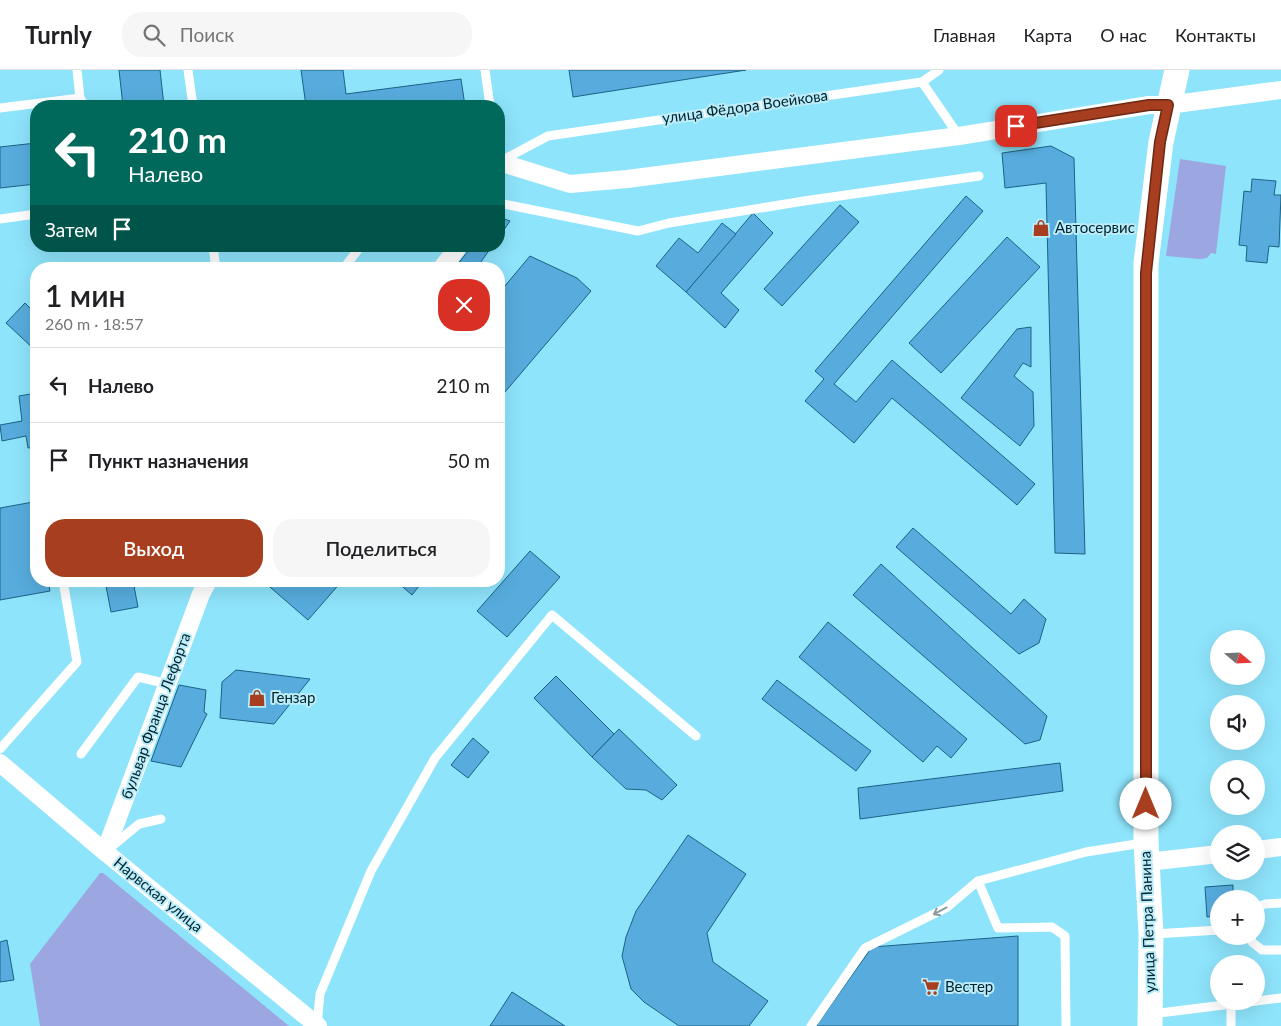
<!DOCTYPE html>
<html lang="ru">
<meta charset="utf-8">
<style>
body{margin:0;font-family:Lato,sans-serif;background:#f6f6f6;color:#202124;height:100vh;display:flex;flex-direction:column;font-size:19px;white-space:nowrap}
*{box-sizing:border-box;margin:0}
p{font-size:16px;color:#757577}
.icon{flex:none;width:28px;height:28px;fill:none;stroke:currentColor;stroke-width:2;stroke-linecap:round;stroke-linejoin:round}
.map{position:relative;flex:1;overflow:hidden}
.side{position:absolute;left:30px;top:192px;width:475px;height:325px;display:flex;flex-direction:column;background:#fff;border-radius:20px;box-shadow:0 5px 20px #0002}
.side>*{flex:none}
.banner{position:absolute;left:30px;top:30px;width:475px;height:152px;border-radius:20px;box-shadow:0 5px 20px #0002;background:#00695c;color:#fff;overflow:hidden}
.needle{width:32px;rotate:109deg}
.controls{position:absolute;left:1210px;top:560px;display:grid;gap:10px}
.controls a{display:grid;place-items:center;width:55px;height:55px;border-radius:50%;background:#fff;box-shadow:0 5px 20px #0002;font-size:25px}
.pin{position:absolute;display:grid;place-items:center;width:42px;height:42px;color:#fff;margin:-21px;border-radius:10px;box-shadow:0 2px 8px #0006}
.me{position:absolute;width:55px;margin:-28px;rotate:0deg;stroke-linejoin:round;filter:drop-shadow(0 0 4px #0008)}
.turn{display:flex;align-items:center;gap:18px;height:105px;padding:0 15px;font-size:22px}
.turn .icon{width:65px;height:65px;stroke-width:2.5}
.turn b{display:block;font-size:35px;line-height:42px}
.then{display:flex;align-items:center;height:48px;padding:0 15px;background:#0003;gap:10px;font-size:19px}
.round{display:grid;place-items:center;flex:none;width:52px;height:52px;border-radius:20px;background:#f6f6f6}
.head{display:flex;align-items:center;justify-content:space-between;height:85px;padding:0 15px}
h1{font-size:30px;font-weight:600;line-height:38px}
.primary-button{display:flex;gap:10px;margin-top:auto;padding:10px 15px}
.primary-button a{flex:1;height:58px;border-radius:20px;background:#a63e1f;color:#fff;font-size:20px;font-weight:600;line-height:58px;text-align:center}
.primary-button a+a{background:#f6f6f6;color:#202124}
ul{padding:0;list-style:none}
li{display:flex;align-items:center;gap:15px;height:75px;padding:0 15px;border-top:1px solid #e0e0e0}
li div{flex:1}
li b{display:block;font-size:19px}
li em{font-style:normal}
header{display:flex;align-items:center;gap:30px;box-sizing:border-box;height:70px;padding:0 25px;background:#fff;border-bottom:1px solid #e0e0e0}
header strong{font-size:24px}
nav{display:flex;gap:28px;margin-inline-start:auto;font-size:18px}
.search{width:350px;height:45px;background:#f6f6f6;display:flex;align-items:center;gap:12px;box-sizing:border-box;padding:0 18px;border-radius:20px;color:#757577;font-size:19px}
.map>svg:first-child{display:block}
.green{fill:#9ca6e1}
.building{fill:#57acdd;stroke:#1c6286}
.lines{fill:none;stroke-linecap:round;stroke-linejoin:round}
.service{stroke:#fff;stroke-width:9}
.minor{stroke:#fff;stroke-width:18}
.secondary{stroke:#fff;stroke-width:25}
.oneway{stroke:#8c9ca0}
.route-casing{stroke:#6c2814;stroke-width:12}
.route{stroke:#a63e1f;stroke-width:9}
.labels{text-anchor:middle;stroke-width:4;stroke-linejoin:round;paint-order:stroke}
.street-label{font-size:15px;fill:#00232b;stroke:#bbecfa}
.poi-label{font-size:15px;fill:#00232b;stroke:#bbecfa;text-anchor:start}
</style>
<header>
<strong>Turnly</strong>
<div class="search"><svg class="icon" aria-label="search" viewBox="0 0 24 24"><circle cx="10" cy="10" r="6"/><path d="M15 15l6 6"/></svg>Поиск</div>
<nav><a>Главная</a><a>Карта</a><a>О нас</a><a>Контакты</a></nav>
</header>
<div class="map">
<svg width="1281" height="956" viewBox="0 0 1281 956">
<rect width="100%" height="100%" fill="#8ee4fb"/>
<g class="green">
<path d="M1180 89 1226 96 1216 184 1211 183 1207 188 1200 189 1166 186Z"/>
<path d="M100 803H103L289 956H40L30 894Z"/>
</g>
<g class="building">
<path d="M119 0H160L164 36H123Z"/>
<path d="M301 0H343L346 24 461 9 465 36H306Z"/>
<path d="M569 0H746L573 27Z"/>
<path d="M36 73V114L0 118V77Z"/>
<path d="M1051 76 1074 88 1085 484 1055 483 1046 113 1005 118 1002 83Z"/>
<path d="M1252 109 1276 111 1274 125H1281L1279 177 1269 176 1267 193 1246 191 1247 176 1239 175 1244 121 1251 122Z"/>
<path d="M966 126 983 141 834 314 856 332 892 290 1035 414 1017 435 892 328 854 373 805 331 824 309 815 301Z"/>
<path d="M840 135 859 152 782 236 764 219Z"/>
<path d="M753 143 773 163 721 223 739 240 725 258 686 222Z"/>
<path d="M499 147 510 151 499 167Z"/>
<path d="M722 153 736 164 686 222 656 196 679 168 698 183Z"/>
<path d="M1007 167 1040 197 941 303 909 273Z"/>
<path d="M472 176H492L476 199H454Z"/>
<path d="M530 186 577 208 591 221 499 329V223Z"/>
<path d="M25 233 36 244V281L6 253Z"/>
<path d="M1031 257V297L1023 293 1014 306 1033 322 1034 356 1020 376 961 328 1017 259Z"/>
<path d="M36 323V377L28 378 26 366 2 371 0 355 22 351 19 326Z"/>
<path d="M33 432 36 450V511H48L50 521 0 530V438Z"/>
<path d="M913 458 1011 544 1024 529 1046 549 1039 573 1019 584 896 477Z"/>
<path d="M530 481 560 507 507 567 477 541Z"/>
<path d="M881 494 1047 646 1040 670 1025 674 853 525Z"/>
<path d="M105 511H133L138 537 111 542Z"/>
<path d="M263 511H342L308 550Z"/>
<path d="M396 511H423L412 525Z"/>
<path d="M828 552 967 669 951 688 937 676 923 692 799 587Z"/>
<path d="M236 600 310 609 274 654 220 648 222 612Z"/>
<path d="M556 606 614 664 592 687 534 628Z"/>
<path d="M777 610 871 681 856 701 762 629Z"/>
<path d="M179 615 206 620 204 642 207 644 181 697 151 691Z"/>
<path d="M619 659 677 715 662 730 646 720 626 719 592 687Z"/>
<path d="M473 668 489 682 468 708 451 695Z"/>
<path d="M1060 693 1063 721 860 749 858 718Z"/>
<path d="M688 765 746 804 707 863 713 892 768 931 749 956H679L644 932 631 919 622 886 626 867 636 841Z"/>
<path d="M1233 815V829H1219V846L1207 847 1205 817Z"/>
<path d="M1018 866V956H816L872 877Z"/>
<path d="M7 870 14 910 0 912V872Z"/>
<path d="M512 922 565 956H490Z"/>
</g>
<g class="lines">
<g class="service">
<path d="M77 0 80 28 85 36"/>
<path d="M188 0 193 36"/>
<path d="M485 0 490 36"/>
<path d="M922 12 959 66"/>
<path d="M0 38 80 28"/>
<path d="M499 92 548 66 922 12 939 0"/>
<path d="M499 133 638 161 669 153 804 131 979 106"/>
<path d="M0 149 36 144"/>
<path d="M213 176 216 199"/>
<path d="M343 199 361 176"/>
<path d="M0 679 77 592 63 511"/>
<path d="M81 684 138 607 168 614"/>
<path d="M110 778 139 754 161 749"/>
<path d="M978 811 998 858 1052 857 1065 866 1066 956"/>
<path d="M1256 838 1265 834 1281 833"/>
<path d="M1154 864 1219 860"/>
<path d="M1251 866 1252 872 1262 880H1281"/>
<path d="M1256 931 1281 928"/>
<path d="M1152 944 1256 931"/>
<path d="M317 955 320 924 371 801 435 688 552 545 696 666"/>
<path d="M811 956 865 878 946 838 978 811 1086 782 1143 773"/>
<path d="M1231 956V935"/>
</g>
<g class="minor">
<path d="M499 92 570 114 627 109 959 66 1149 35H1168L1281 20"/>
<path d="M441 199 459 176"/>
<path d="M0 693 99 777 318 956"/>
<path d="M1256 780 1281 777"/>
<path d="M105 782 201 524 208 511"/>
<path d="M1147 792 1219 784"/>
</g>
<path class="secondary" d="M1150 956 1151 864 1146 772V193L1161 72 1177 0"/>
</g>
<defs><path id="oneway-shaft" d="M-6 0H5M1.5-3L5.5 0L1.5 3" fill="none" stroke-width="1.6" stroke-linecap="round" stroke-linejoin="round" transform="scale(1.25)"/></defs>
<use class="oneway" href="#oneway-shaft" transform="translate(940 841) rotate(152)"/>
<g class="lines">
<g class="route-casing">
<path id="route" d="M1016 56 1149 35H1168L1160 72 1146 203V734"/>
</g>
<use href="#route" class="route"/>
</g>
<defs>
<g id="shop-bare" transform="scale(1.35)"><path d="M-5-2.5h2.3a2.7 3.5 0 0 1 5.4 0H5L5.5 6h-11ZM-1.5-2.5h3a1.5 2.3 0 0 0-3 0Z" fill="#a63e1f" stroke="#bbecfa" stroke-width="2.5" paint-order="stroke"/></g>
<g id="supermarket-bare" transform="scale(1.35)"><path d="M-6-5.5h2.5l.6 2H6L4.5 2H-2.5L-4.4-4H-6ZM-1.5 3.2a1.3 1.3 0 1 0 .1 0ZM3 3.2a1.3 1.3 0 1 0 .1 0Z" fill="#a63e1f" stroke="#bbecfa" stroke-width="2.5" paint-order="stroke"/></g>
</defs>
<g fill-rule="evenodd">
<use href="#shop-bare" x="1041" y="158"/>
<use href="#shop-bare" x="257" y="628"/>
<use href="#supermarket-bare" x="931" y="917"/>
</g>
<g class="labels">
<g class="street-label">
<text transform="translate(745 37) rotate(-8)" y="5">улица Фёдора Воейкова</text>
<text transform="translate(156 646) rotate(-70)" y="5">бульвар Франца Лефорта</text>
<text transform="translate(158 825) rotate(39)" y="5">Нарвская улица</text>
<text transform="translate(1148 852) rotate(-92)" y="5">улица Петра Панина</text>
</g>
<g class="poi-label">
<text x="1055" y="163">Автосервис</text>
<text x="271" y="633">Гензар</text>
<text x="945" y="922">Вестер</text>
</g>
</g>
</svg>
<div class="controls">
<a><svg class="needle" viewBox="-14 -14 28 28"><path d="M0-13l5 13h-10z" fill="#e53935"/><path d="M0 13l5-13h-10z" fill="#757577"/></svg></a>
<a><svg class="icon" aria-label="sound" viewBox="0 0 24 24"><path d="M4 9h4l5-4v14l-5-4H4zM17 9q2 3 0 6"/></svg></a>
<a><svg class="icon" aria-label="search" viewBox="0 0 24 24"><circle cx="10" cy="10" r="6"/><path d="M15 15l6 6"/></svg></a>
<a><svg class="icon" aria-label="layers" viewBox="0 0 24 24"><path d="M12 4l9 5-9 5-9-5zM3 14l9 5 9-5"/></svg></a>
<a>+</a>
<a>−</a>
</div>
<div class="pin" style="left:1016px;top:56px;background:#d93025"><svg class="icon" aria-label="arrive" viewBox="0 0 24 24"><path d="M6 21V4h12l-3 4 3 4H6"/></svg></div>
<svg class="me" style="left:1146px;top:734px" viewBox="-20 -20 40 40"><circle r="19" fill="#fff"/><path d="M0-13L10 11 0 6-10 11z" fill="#a63e1f"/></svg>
<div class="banner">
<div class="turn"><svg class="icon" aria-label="left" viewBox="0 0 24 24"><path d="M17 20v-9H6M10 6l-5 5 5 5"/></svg><div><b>210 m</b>Налево</div></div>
<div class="then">Затем<svg class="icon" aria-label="arrive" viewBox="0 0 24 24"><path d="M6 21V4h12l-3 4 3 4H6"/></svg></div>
</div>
<section class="side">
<div class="head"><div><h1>1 мин</h1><p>260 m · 18:57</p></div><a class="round" style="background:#d93025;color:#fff"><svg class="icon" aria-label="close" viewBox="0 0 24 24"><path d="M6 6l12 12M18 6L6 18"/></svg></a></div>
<ul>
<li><svg class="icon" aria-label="left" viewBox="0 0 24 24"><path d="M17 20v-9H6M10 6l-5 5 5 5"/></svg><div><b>Налево</b></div><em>210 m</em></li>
<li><svg class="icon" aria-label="arrive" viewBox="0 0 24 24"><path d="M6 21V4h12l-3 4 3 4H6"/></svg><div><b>Пункт назначения</b></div><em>50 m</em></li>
</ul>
<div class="primary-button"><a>Выход</a><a>Поделиться</a></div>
</section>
</div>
